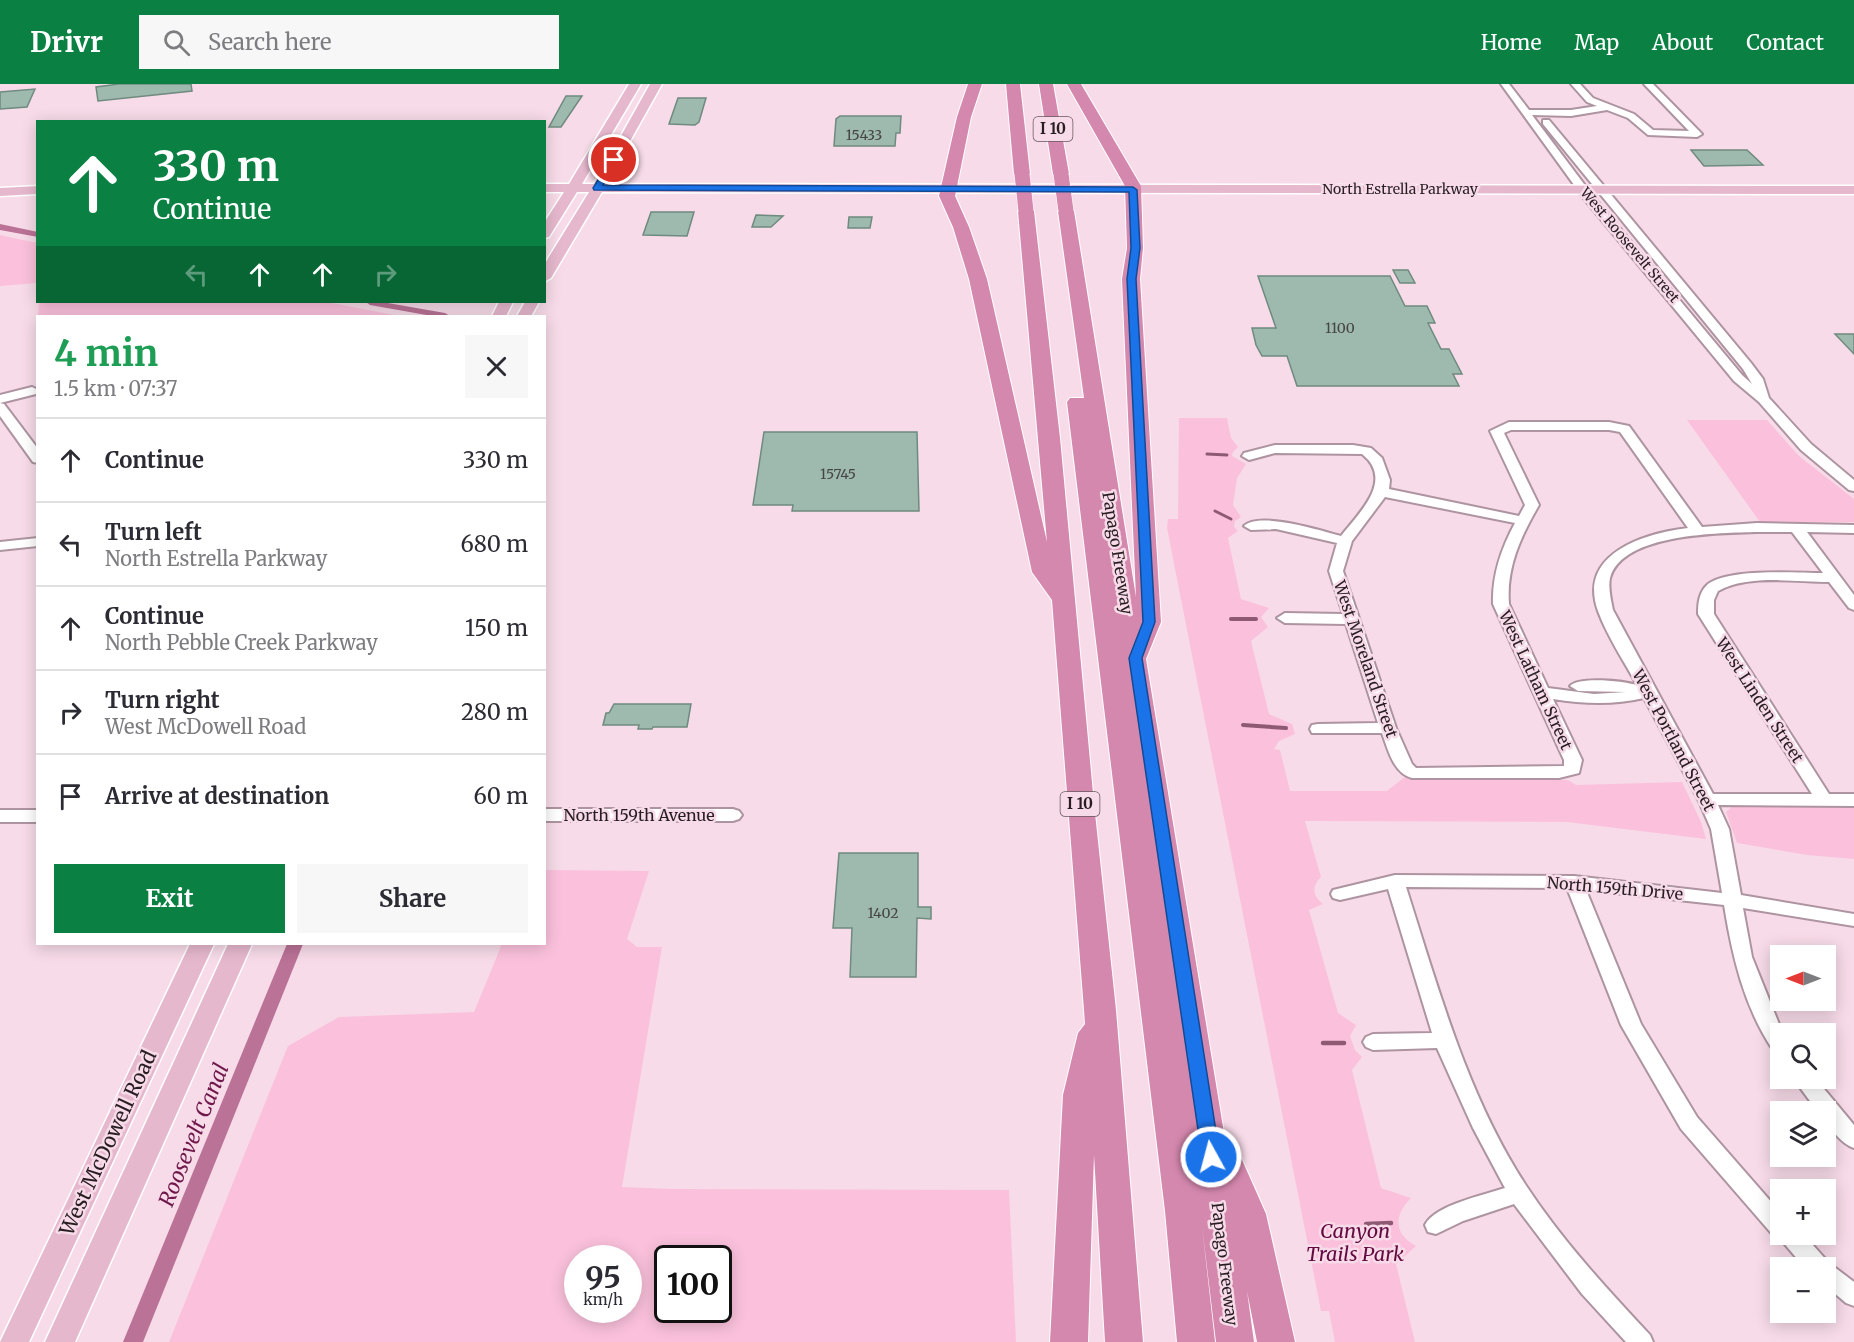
<!DOCTYPE html>
<meta charset="utf-8">
<style>
body{margin:0;font-family:Merriweather,serif;background:#f7f7f7;color:#2b2b33;height:100vh;display:flex;flex-direction:column;font-size:22px;white-space:nowrap}
*{box-sizing:border-box;margin:0}
p{font-size:20px;color:#7c7c81}
.icon{flex:none;width:33px;height:33px;fill:none;stroke:currentColor;stroke-width:2;stroke-linecap:round;stroke-linejoin:round}
.map{position:relative;flex:1;overflow:hidden}
.details{position:absolute;left:36px;top:231px;width:510px;height:630px;display:flex;flex-direction:column;background:#fff;border-radius:0px;box-shadow:0 3px 15px #0003}
.details>*{flex:none}
.hud{position:absolute;left:36px;top:36px;width:510px;height:183px;border-radius:0px;box-shadow:0 3px 15px #0003;background:#0b8043;color:#fff;overflow:hidden}
.needle{width:39px;rotate:270deg}
.controls{position:absolute;left:1770px;top:861px;display:grid;gap:12px}
.controls a{display:grid;place-items:center;width:66px;height:66px;border-radius:0px;background:#fff;box-shadow:0 3px 15px #0003;font-size:30px}
.speed{position:absolute;left:564px;top:1161px;display:flex;gap:12px;font-size:30px;font-weight:700;text-align:center}
.speed>*{display:grid;place-content:center;width:78px;height:78px;border-radius:50%;background:#fff;box-shadow:0 3px 15px #0003;line-height:1}
.speed small{font-size:15px;font-weight:400}
.speed .limit{border:3px solid #111;border-radius:9px;background:#fff;color:#111}
.pin{position:absolute;display:grid;place-items:center;width:51px;height:51px;color:#fff;margin:-26px;border:3px solid #fff;border-radius:50%;box-shadow:0 2px 6px #0007}
.me{position:absolute;width:66px;margin:-33px;rotate:353deg;stroke-linejoin:round;filter:drop-shadow(0 0 4px #0008)}
.turn{display:flex;align-items:center;gap:21px;height:126px;padding:0 18px;font-size:27px}
.turn .icon{width:78px;height:78px;stroke-width:2.5}
.turn b{display:block;font-size:42px;line-height:51px}
.lanes{display:flex;align-items:center;height:57px;padding:0 18px;background:#0003;justify-content:center;gap:30px;direction:ltr}
.lanes .off{opacity:.35}
.round{display:grid;place-items:center;flex:none;width:63px;height:63px;border-radius:0px;background:#f7f7f7}
.summary{display:flex;align-items:center;justify-content:space-between;height:102px;padding:0 18px}
h1{font-size:36px;font-weight:700;line-height:45px;color:#1e9e55}
.primary-button{display:flex;gap:12px;margin-top:auto;padding:12px 18px}
.primary-button a{flex:1;height:69px;border-radius:0px;background:#0b8043;color:#fff;font-size:24px;font-weight:700;line-height:69px;text-align:center}
.primary-button a+a{background:#f7f7f7;color:#2b2b33}
ul{padding:0;list-style:none}
li{display:flex;align-items:center;gap:18px;height:84px;padding:0 18px;border-top:2px solid #e1e1e2}
li div{flex:1}
li b{display:block;font-size:22px}
li em{font-style:normal}
header{display:flex;align-items:center;gap:36px;box-sizing:border-box;height:84px;padding:0 30px;background:#0b8043;color:#fff}
header strong{font-size:28px}
nav{display:flex;gap:33px;margin-inline-start:auto;font-size:21px}
.search{width:420px;height:54px;background:#f7f7f7;display:flex;align-items:center;gap:15px;box-sizing:border-box;padding:0 21px;border-radius:0px;color:#7c7c81;font-size:22px}
.map>svg:first-child{display:block}
.green{fill:#fbc1dc;fill-rule:evenodd}
.lines{fill:none;stroke-linecap:round;stroke-linejoin:round}
.stream-far2{stroke:#8e5973;stroke-width:3}
.stream-far1{stroke:#8e5973;stroke-width:4}
.stream{stroke:#8e5973;stroke-width:4.5}
.canal{fill:#ba7296;fill-rule:evenodd}
.building{fill:#9ebaae;stroke:#6f8a7f;stroke-width:1.5}
.minor-casing{stroke:#ae94a0;stroke-width:4}
.major-casing{stroke:#fff;stroke-width:3}
.highway-casing{stroke:#fff;stroke-width:2}
.minor{fill:#fff;fill-rule:evenodd}
.major{fill:#e6b8ce;fill-rule:evenodd}
.highway{fill:#d588ae;fill-rule:evenodd}
.highway-bridge-casing{stroke:#fff;stroke-width:16;stroke-linecap:butt}
.highway-bridge{stroke:#d588ae;stroke-width:15}
.route{fill:#1a73e8;stroke:#114b97;stroke-width:1.5}
.labels{text-anchor:middle;stroke-width:5;stroke-linejoin:round;paint-order:stroke}
.number-label{font-size:14px;fill:#464545}
.far-street-label{font-size:14px;fill:#281e22;stroke:#f7dbe8}
.shield{fill:#f7dbe8;stroke:#66575d;stroke-width:1.5}
.shield-label{font-size:15px;font-weight:bold;fill:#281e22}
.street-label{font-size:16px;fill:#281e22;stroke:#f7dbe8}
.near-street-label{font-size:20px;fill:#281e22;stroke:#f7dbe8}
.near-park-label{font-size:20px;font-style:italic;fill:#630940;stroke:#f7dbe8}
.near-water-label{font-size:21px;font-style:italic;fill:#6f184b;stroke:#f7dbe8}
</style>
<header>
<strong>Drivr</strong>
<div class="search"><svg class="icon" aria-label="search" viewBox="0 0 24 24"><circle cx="10" cy="10" r="6"/><path d="M15 15l6 6"/></svg>Search here</div>
<nav><a>Home</a><a>Map</a><a>About</a><a>Contact</a></nav>
</header>
<div class="map">
<svg width="1854" height="1258" viewBox="0 0 1854 1258">
<rect width="100%" height="100%" fill="#f7dbe8"/>
<g class="green">
<path d="M0 151 37 159V199L0 202Z"/>
<path d="M39 218H326L400 232H68L38 231Z"/>
<path d="M1179 334H1227L1231 354 1238 363 1233 368 1232 372 1246 380 1237 394 1233 421 1241 433 1235 437 1234 443 1238 447 1228 454 1241 515 1269 524 1261 533 1268 543 1251 557 1269 630 1292 640 1295 650 1279 657 1274 665 1280 666 1290 707H1387L1406 692 1422 696H1568L1576 701 1682 698 1701 738 1706 755 1567 738 1305 737 1321 793C1311 803 1313 812 1323 820L1309 826 1338 929 1356 941 1350 952 1355 966 1362 973 1352 986 1381 1104 1411 1114C1394 1131 1393 1150 1416 1162L1396 1180 1415 1258H1335L1329 1227H1321L1167 444 1168 435H1178Z"/>
<path d="M1687 336H1767L1799 372 1854 415V438H1760Z"/>
<path d="M1734 721 1854 722V775L1807 771 1737 759 1726 728Z"/>
<path d="M545 786 649 787 627 855 637 863H662L622 1103 673 1105 1009 1106 1016 1258H169L288 962 339 933 474 928 502 860H544ZM628 1174V1226H578V1174ZM668 1174H718V1226H668Z"/>
</g>
<g class="lines">
<g class="stream-far2">
<path d="M1207 370 1227 371"/>
<path d="M1215 427 1231 435"/>
</g>
<g class="stream-far1">
<path d="M1231 535H1256"/>
<path d="M1243 641 1286 644"/>
</g>
<g class="stream">
<path d="M1323 959H1344"/>
<path d="M1366 1140 1391 1139"/>
</g>
<g class="canal">
<path d="M0 140 38 148V153L0 146Z"/>
<path d="M366 218H382L445 229 450 232H432L370 221Z"/>
<path d="M287 860H303L143 1258H123Z"/>
</g>
</g>
<g class="building">
<path d="M119 0H191L192 7 98 17 96 3Z"/>
<path d="M35 5 27 23 0 25V8Z"/>
<path d="M566 12H582L561 43H549Z"/>
<path d="M678 14H706L699 38 695 41 669 40Z"/>
<path d="M840 32H901L900 49H896L895 62H834L836 35Z"/>
<path d="M1691 66H1747L1763 81 1704 82Z"/>
<path d="M651 128H694L687 152 643 151Z"/>
<path d="M756 131 783 132 771 143H752Z"/>
<path d="M849 133H872L870 144H848Z"/>
<path d="M1393 186H1408L1415 199H1400Z"/>
<path d="M1258 192H1390L1405 222H1427L1435 239H1428L1441 265H1449L1462 290H1453L1459 302H1297L1287 272H1262L1256 261 1252 244H1276Z"/>
<path d="M1835 250H1854V270Z"/>
<path d="M764 348H917L919 427H792L793 421H753Z"/>
<path d="M614 620H691L687 643H653L652 645H638L639 641H603L606 629H609Z"/>
<path d="M839 769H918V823H931V835L917 834 916 893H850L852 844H833Z"/>
</g>
<g class="lines">
<g class="minor-casing">
<g id="minor">
<path d="M1501 0H1509L1529 26H1571L1597 22 1587 18 1571 0H1580L1593 14 1634 30 1653 46 1689 47 1644 0H1653L1700 48 1702 50 1697 53 1648 51 1628 34 1607 26 1571 32 1532 31 1593 112 1742 291 1752 300 1743 285 1543 40V36H1549L1751 279 1763 295 1769 314 1811 360 1854 396V407L1849 406 1801 366 1759 318 1734 297 1585 116Z"/>
<path d="M32 303 38 306 36 310 0 319V311Z"/>
<path d="M0 319 4 320 38 365V379L33 378 0 332Z"/>
<path d="M1509 338H1609L1629 342 1702 443 1757 439 1854 441V449L1807 448 1854 511V526L1849 524 1829 498C1795 498 1749 490 1718 507L1714 516V530L1829 710H1854V722L1718 721 1729 745 1741 811 1854 830V842L1743 824 1752 873 1783 950H1780V968L1773 966C1744 923 1732 871 1724 821L1586 806 1641 940 1697 1033 1780 1128V1150H1803L1829 1179 1854 1198V1222L1846 1219 1826 1202V1184H1805L1777 1151 1772 1150 1681 1045 1621 941 1567 804 1406 803C1438 904 1468 1014 1527 1103 1562 1156 1606 1204 1650 1251L1653 1258H1626L1582 1210 1514 1120 1463 1137 1436 1150 1428 1148 1425 1141C1435 1121 1484 1111 1505 1104L1473 1044 1437 964 1373 966 1366 963 1363 958 1366 953 1373 950 1432 949 1388 805 1340 816 1333 814 1331 810 1333 806 1395 791 1574 792 1722 809 1711 745 1698 715 1644 614C1614 621 1584 620 1553 615L1582 676 1579 689 1559 694H1412C1393 689 1388 665 1382 649H1312L1310 645 1312 641 1318 640 1378 639 1346 540 1285 539 1277 534 1285 529 1343 530 1329 487 1337 459 1276 445 1251 446 1244 442C1259 427 1322 447 1341 452 1359 429 1395 396 1362 370L1275 369 1249 376 1242 372 1244 369 1275 361H1353L1371 364 1382 374 1390 396 1389 405 1519 432 1525 421 1490 347ZM1511 346H1609L1620 348 1688 444C1646 449 1577 469 1598 527 1607 552 1624 577 1637 601 1624 597 1579 592 1570 602L1578 607 1626 608 1594 610 1548 604 1509 520C1506 483 1521 452 1539 421L1504 349ZM1385 413 1515 439C1501 465 1492 491 1493 520L1564 676V682L1416 684 1412 680 1396 644 1343 487 1352 457ZM1757 448H1792L1823 489C1796 489 1730 484 1708 500 1699 508 1698 519 1698 530L1812 710H1713L1613 526C1611 516 1608 504 1610 494 1622 449 1721 449 1757 448Z"/>
<path d="M38 454V462L0 466V458Z"/>
<path d="M544 725H733L739 727 742 731 739 735 733 737H544Z"/>
<rect x="0" y="726" width="38" height="12"/>
<path d="M1793 994H1815L1854 1041V1064C1841 1060 1826 1041 1826 1028H1818Z"/>
</g>
</g>
<g class="major-casing">
<g id="major">
<path d="M629 0H641L582 100H594L650 0H662L606 100 1854 102V110L602 108 551 194 544 198V181L589 108H577L549 153 544 154V139L564 108H544V100H569Z"/>
<path d="M38 102V110L0 112V104Z"/>
<path d="M499 218H513L506 232H492Z"/>
<path d="M525 218H539L531 232H517Z"/>
<path d="M190 860H214L29 1258H0Z"/>
<path d="M228 860H252L75 1258H45Z"/>
</g>
</g>
<g class="highway-casing">
<g id="highway">
<path d="M968 0H982L971 33 955 112 969 143 987 195 1047 458 1018 127 1026 122 1034 127 1060 354 1094 720 1116 926 1143 1258H1105L1094 1071 1088 1258H1050L1063 1011 1078 949 1085 940 1084 926 1052 516 1032 488 969 195 953 143 939 112 957 33Z"/>
<path d="M1006 0H1020L1030 90 1022 95 1014 90Z"/>
<path d="M1039 0H1053L1069 90 1066 93 1061 95 1053 90Z"/>
<path d="M1067 0H1081L1141 102 1143 164 1140 195 1161 538 1146 575 1224 1049 1230 1051 1235 1060 1266 1130 1295 1258H1257L1247 1207 1254 1258H1216L1202 1142 1215 1258H1177L1165 1127 1067 318 1070 314H1084L1058 127 1066 122 1074 127 1136 513 1122 195 1127 164 1125 102Z"/>
</g>
</g>
<use href="#minor" class="minor"/>
<use href="#major" class="major"/>
<use href="#highway" class="highway"/>
<g class="highway-bridge-casing">
<g id="highway-bridge">
<path d="M1022 90 1026 127"/>
<path d="M1061 90 1066 127"/>
</g>
</g>
<use href="#highway-bridge" class="highway-bridge"/>
</g>
<path class="route" d="M614 74 618 76 603 101 1133 103 1137 106 1140 164 1136 195 1155 538 1142 574 1220 1073 1218 1078 1211 1080 1205 1078 1202 1073 1129 574 1143 538 1127 195 1131 164 1129 108 594 106 593 104 610 76Z"/>
<g class="labels">
<g class="number-label">
<text x="864" y="56">15433</text>
<text x="1340" y="249">1100</text>
<text x="838" y="395">15745</text>
<text x="883" y="834">1402</text>
</g>
<g class="far-street-label">
<text x="1400" y="110">North Estrella Parkway</text>
<text transform="translate(1630 161) rotate(50)" y="5">West Roosevelt Street</text>
</g>
<g class="shield">
<rect x="1033.5" y="33" width="39" height="24" rx="4.5"/>
<rect x="1060.5" y="708" width="39" height="24" rx="4.5"/>
</g>
<g class="shield-label">
<text x="1053" y="50">I 10</text>
<text x="1080" y="725">I 10</text>
</g>
<g class="street-label">
<text transform="translate(1118 469) rotate(81)" y="6">Papago Freeway</text>
<text transform="translate(1366 575) rotate(71)" y="6">West Moreland Street</text>
<text transform="translate(1536 596) rotate(65)" y="6">West Latham Street</text>
<text transform="translate(1760 616) rotate(57)" y="6">West Linden Street</text>
<text transform="translate(1674 656) rotate(62)" y="6">West Portland Street</text>
<text x="639" y="737">North 159th Avenue</text>
<text transform="translate(1615 804) rotate(5)" y="6">North 159th Drive</text>
<text transform="translate(1225 1180) rotate(83)" y="6">Papago Freeway</text>
</g>
<g class="near-street-label">
<text transform="translate(108 1059) rotate(-65)" y="7">West McDowell Road</text>
</g>
<g class="near-park-label">
<text x="1355" y="1154">Canyon<tspan x="1355" dy="23">Trails Park</tspan></text>
</g>
<g class="near-water-label">
<text transform="translate(194 1051) rotate(-68)" y="7">Roosevelt Canal</text>
</g>
</g>
</svg>
<div class="controls">
<a><svg class="needle" viewBox="-14 -14 28 28"><path d="M0-13l5 13h-10z" fill="#e53935"/><path d="M0 13l5-13h-10z" fill="#7c7c81"/></svg></a>
<a><svg class="icon" aria-label="search" viewBox="0 0 24 24"><circle cx="10" cy="10" r="6"/><path d="M15 15l6 6"/></svg></a>
<a><svg class="icon" aria-label="layers" viewBox="0 0 24 24"><path d="M12 4l9 5-9 5-9-5zM3 14l9 5 9-5"/></svg></a>
<a>+</a>
<a>−</a>
</div>
<div class="speed"><div>95<small>km/h</small></div><div class="limit">100</div></div>
<div class="pin" style="left:614px;top:76px;background:#d93025"><svg class="icon" aria-label="arrive" viewBox="0 0 24 24"><path d="M6 21V4h12l-3 4 3 4H6"/></svg></div>
<svg class="me" style="left:1211px;top:1073px" viewBox="-20 -20 40 40"><circle r="17" fill="#1a73e8" stroke="#fff" stroke-width="3"/><path d="M0-11L8 9 0 5-8 9z" fill="#fff"/></svg>
<div class="hud">
<div class="turn"><svg class="icon" aria-label="ahead" viewBox="0 0 24 24"><path d="M12 20V5M6 11l6-6 6 6"/></svg><div><b>330 m</b>Continue</div></div>
<div class="lanes"><svg class="icon off" aria-label="left" viewBox="0 0 24 24"><path d="M17 20v-9H6M10 6l-5 5 5 5"/></svg><svg class="icon" aria-label="ahead" viewBox="0 0 24 24"><path d="M12 20V5M6 11l6-6 6 6"/></svg><svg class="icon" aria-label="ahead" viewBox="0 0 24 24"><path d="M12 20V5M6 11l6-6 6 6"/></svg><svg class="icon off" aria-label="right" viewBox="0 0 24 24"><path d="M7 20v-9h11M14 6l5 5-5 5"/></svg></div>
</div>
<section class="details">
<div class="summary"><div><h1>4 min</h1><p>1.5 km · 07:37</p></div><a class="round"><svg class="icon" aria-label="close" viewBox="0 0 24 24"><path d="M6 6l12 12M18 6L6 18"/></svg></a></div>
<ul>
<li><svg class="icon" aria-label="ahead" viewBox="0 0 24 24"><path d="M12 20V5M6 11l6-6 6 6"/></svg><div><b>Continue</b></div><em>330 m</em></li>
<li><svg class="icon" aria-label="left" viewBox="0 0 24 24"><path d="M17 20v-9H6M10 6l-5 5 5 5"/></svg><div><b>Turn left</b><p>North Estrella Parkway</p></div><em>680 m</em></li>
<li><svg class="icon" aria-label="ahead" viewBox="0 0 24 24"><path d="M12 20V5M6 11l6-6 6 6"/></svg><div><b>Continue</b><p>North Pebble Creek Parkway</p></div><em>150 m</em></li>
<li><svg class="icon" aria-label="right" viewBox="0 0 24 24"><path d="M7 20v-9h11M14 6l5 5-5 5"/></svg><div><b>Turn right</b><p>West McDowell Road</p></div><em>280 m</em></li>
<li><svg class="icon" aria-label="arrive" viewBox="0 0 24 24"><path d="M6 21V4h12l-3 4 3 4H6"/></svg><div><b>Arrive at destination</b></div><em>60 m</em></li>
</ul>
<div class="primary-button"><a>Exit</a><a>Share</a></div>
</section>
</div>
